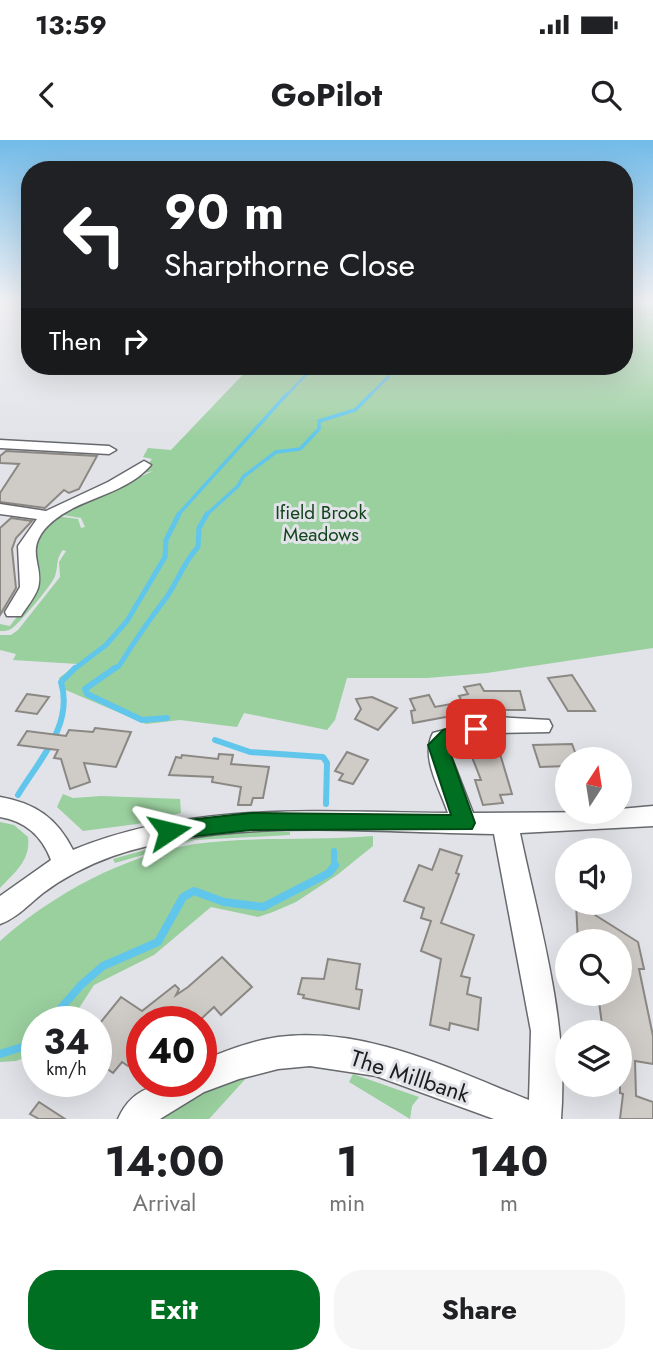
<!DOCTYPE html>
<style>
body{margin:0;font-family:Jost,sans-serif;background:#f6f6f6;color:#202124;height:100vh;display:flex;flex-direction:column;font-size:26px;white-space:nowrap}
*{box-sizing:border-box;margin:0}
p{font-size:23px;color:#757577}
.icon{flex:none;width:38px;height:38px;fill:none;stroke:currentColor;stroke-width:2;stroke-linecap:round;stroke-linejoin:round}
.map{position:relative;height:979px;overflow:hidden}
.side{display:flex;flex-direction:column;background:#fff;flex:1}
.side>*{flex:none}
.top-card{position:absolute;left:21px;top:21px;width:612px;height:214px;border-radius:28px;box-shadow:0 7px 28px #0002;background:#202124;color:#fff;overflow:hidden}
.needle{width:46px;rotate:12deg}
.controls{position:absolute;left:555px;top:607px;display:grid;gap:14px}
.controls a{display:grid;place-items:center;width:77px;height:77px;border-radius:50%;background:#fff;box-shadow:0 7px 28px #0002;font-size:35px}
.speed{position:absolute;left:21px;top:866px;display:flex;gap:14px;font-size:35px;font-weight:700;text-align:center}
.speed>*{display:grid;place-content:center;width:91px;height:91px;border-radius:50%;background:#fff;box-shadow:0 7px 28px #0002;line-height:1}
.speed small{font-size:18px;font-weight:400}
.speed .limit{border:10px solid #d22;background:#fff;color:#111}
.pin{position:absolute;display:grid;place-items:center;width:60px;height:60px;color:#fff;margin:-30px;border-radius:14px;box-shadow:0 4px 10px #0006}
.me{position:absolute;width:77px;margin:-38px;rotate:80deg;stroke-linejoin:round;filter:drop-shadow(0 0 5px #0008)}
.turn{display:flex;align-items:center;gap:24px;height:147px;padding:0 28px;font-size:32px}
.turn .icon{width:91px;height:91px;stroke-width:2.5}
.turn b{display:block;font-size:49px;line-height:60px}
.then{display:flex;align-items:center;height:66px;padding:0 28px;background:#0003;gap:14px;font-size:26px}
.eta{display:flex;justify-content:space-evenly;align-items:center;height:119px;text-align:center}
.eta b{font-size:42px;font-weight:700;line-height:49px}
.button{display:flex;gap:14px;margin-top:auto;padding:14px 28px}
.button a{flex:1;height:80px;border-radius:28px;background:#016f21;color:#fff;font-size:28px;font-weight:700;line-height:80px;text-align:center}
.button a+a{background:#f6f6f6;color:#202124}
.status{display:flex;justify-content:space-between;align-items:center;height:49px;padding:0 35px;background:#fff;direction:ltr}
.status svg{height:19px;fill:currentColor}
header{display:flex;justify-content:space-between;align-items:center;height:91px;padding:0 28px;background:#fff;font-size:32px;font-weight:700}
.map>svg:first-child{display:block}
.green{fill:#9acf9e}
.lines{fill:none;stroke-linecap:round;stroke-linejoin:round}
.stream-far4{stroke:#61c6eb;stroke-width:2.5}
.stream-far3{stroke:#61c6eb;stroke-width:3.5}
.stream-far2{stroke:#61c6eb;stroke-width:5}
.stream-far1{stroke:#61c6eb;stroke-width:6}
.stream{stroke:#61c6eb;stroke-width:8}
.building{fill:#cfcbc7;stroke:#8b8783;stroke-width:2}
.minor-casing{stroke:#67696d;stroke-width:3}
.minor{fill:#fff;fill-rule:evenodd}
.route{fill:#016f21;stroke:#014815;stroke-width:2}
.labels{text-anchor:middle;stroke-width:6;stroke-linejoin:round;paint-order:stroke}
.park-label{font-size:19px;fill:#14431d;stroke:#e1e3e8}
.near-street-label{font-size:23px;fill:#1c1d1e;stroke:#e1e3e8}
</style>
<div class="status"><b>13:59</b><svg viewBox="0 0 49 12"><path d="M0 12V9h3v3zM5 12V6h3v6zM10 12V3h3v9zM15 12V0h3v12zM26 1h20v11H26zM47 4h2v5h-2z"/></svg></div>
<header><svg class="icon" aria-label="back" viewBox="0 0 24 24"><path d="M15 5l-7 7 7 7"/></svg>GoPilot<svg class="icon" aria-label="search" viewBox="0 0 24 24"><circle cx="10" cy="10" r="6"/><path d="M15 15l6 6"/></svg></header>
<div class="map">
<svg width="653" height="979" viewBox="0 0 653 979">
<rect width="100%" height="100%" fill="#e1e3e8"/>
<g class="green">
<path d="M625 162H653V508L487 533 427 538H347L335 580 327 590 244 573 237 587 180 580 146 584 61 548 59 538 78 524 13 520 16 514 0 510V495H11L18 490 60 437 59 422 66 411 63 410C55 420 59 425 55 436 52 445 19 484 11 489 7 491 4 491 0 491V484L10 486C30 461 41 443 36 411L31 410V405L56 376 78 379 81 388 85 387 81 378 57 374 153 331 140 334 152 319 143 317 148 308 171 310 251 226H625Z"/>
<path d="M63 654 73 658 101 656 180 659 181 673 137 684 83 691 57 667Z"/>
<path d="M0 682 14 685 28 697C31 720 15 732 0 748Z"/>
<path d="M245 692H290V695L195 700 115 723 113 719 194 696Z"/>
<path d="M373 696V706L337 735 296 762 273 772 258 777 211 767 154 815 94 845 70 882H37V913L16 921 0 922V801C53 754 125 715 195 704 254 696 314 701 373 696Z"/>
<path d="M353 934 419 957 412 966 410 979 349 942Z"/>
<path d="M249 935 209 979H154L203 950Z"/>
</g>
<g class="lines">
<g class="stream-far4">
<path d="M286 256 314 226"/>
<path d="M369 256 389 236 387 232 393 229 389 226"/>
</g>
<g class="stream-far3">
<path d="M177 376 287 254"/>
<path d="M205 376 238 346 243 337 276 312 300 309 319 289V281L355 270 371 254"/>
</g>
<g class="stream-far2">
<path d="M73 530 106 505 127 481 165 417 166 400 179 374"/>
<path d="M112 530 119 526C134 502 149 480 166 458 178 441 183 423 198 407L199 388 207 374"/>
</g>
<g class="stream-far1">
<path d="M115 528 85 549 87 554 142 580 167 578"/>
<path d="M215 600 250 612 323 617 327 623 326 664"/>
<path d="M18 655C39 620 74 585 61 542L75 528"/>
<path d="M334 727V711"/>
</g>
<g class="stream">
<path d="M49 882 81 845 103 826 158 802 183 757 194 751 224 762 263 767 329 733 335 725"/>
<path d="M0 914 32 904 37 898"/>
</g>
</g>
<g class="building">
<path d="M6 311 97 316 79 349 69 353 64 350 45 368 0 362V353L19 324 0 323V316Z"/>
<path d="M11 378 32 381 16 398 12 409 16 448 0 475V388Z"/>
<path d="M572 535 595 571H568L548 538Z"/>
<path d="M480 544 484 551H520L525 570H484L413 583 411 571 415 570 410 559 429 555 435 567 462 562 459 556 468 554 464 547Z"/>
<path d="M27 554 49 557 37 574 16 571Z"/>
<path d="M372 557 397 568 378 590 355 579 361 569 356 559Z"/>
<path d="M95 588 131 592 116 627 84 623 90 642 70 649 61 619 54 618 58 610 18 605 27 591 66 596 69 590 93 592Z"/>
<path d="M495 597 512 654 500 655 503 663 483 665 475 640H481L468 607 475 606 473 602Z"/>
<path d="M572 604 578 620H567V626L540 627 533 605Z"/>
<path d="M347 612 368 620 353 644 339 640 343 634 335 631Z"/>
<path d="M219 614 233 615 231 624 269 627 263 658H253L251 665H238L241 647 212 642 213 637 169 635 176 617 181 618 182 615 218 619Z"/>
<path d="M440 709 462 716 456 733 459 734 441 783 474 795 461 836 470 838 467 854 481 858 478 890 450 883 449 890 430 885 441 819 421 811 431 781 421 778 424 768 404 761 419 725 432 730Z"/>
<path d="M576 763 638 802 644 829H639L653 896V924L635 921 636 956 653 962V979H620L623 954 620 953V892H603L598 854H620V802H578Z"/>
<path d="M222 817 252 847 221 875 214 867 200 880 194 873 184 882H169L161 872 155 880 158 882H142V908L128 926 122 922 113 933 96 921V888L121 857 142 871 175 845 179 849 176 855 188 847Z"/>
<path d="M328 819 360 824 356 849 362 850 359 869 303 858 304 855 298 854 302 838 324 839Z"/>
<path d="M39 962 65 979H39L30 974Z"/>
</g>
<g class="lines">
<g class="minor-casing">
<g id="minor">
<path d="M0 300 109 306 116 310 109 314 0 308Z"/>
<path d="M144 321 151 325C123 358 72 357 44 390 26 413 44 426 38 448 35 457 26 468 21 476H7L5 472 20 447 18 406 37 379 0 374V364L46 371 108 342Z"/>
<path d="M494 577 549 580 552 586 549 592 494 593 451 605 449 611 473 673 620 672V669L653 666V686L520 693C540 788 569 882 561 979H494L376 936 310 926 278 929 239 939 204 952 160 979H118C134 942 167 942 201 942V921C226 911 251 901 278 897 366 886 450 929 529 960L531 891 494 694C370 693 234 676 113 716 88 725 64 737 43 753 29 764 17 778 0 784V756L51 720C42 696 25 681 0 677V657C35 663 57 678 73 710 192 661 322 672 448 673 440 649 420 617 433 593Z"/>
</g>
</g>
<use href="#minor" class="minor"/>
</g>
<linearGradient id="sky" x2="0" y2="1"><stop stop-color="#72bbe9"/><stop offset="0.54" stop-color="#f2f2f5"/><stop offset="1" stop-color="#f2f2f5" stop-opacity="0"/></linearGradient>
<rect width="653" height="299" fill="url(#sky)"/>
<path class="route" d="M476 582 482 584 485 589 482 593 455 600 448 607 475 683 472 689 251 690 169 699 161 697 158 691 161 685 169 682 251 673 451 675 428 605 443 590Z"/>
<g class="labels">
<g class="park-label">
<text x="321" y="379">Ifield Brook<tspan x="321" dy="22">Meadows</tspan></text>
</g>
<g class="near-street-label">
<text transform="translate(410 936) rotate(18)" y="8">The Millbank</text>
</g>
</g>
</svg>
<div class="controls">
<a><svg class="needle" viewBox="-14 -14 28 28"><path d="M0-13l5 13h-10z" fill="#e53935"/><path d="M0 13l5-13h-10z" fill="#757577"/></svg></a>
<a><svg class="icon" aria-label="sound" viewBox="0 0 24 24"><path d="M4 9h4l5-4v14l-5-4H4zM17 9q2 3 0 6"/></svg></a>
<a><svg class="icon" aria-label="search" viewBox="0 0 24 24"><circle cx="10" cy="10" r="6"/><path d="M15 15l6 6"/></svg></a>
<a><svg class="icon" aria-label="layers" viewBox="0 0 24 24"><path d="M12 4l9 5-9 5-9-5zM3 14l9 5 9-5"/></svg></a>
</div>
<div class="speed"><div>34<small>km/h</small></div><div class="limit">40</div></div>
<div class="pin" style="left:476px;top:589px;background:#d93025"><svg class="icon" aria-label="arrive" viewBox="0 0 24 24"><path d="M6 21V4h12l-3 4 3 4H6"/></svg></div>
<svg class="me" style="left:169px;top:691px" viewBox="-20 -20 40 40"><path d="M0-17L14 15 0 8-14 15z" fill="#016f21" stroke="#fff" stroke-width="4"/></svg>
<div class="top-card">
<div class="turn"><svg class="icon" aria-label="left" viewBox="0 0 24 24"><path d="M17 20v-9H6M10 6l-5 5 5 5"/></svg><div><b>90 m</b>Sharpthorne Close</div></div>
<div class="then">Then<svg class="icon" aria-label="right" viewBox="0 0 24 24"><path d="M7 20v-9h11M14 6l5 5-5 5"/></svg></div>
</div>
</div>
<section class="side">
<div class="eta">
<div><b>14:00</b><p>Arrival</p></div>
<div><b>1</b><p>min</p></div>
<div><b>140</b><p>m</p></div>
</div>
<div class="button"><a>Exit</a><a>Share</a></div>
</section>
